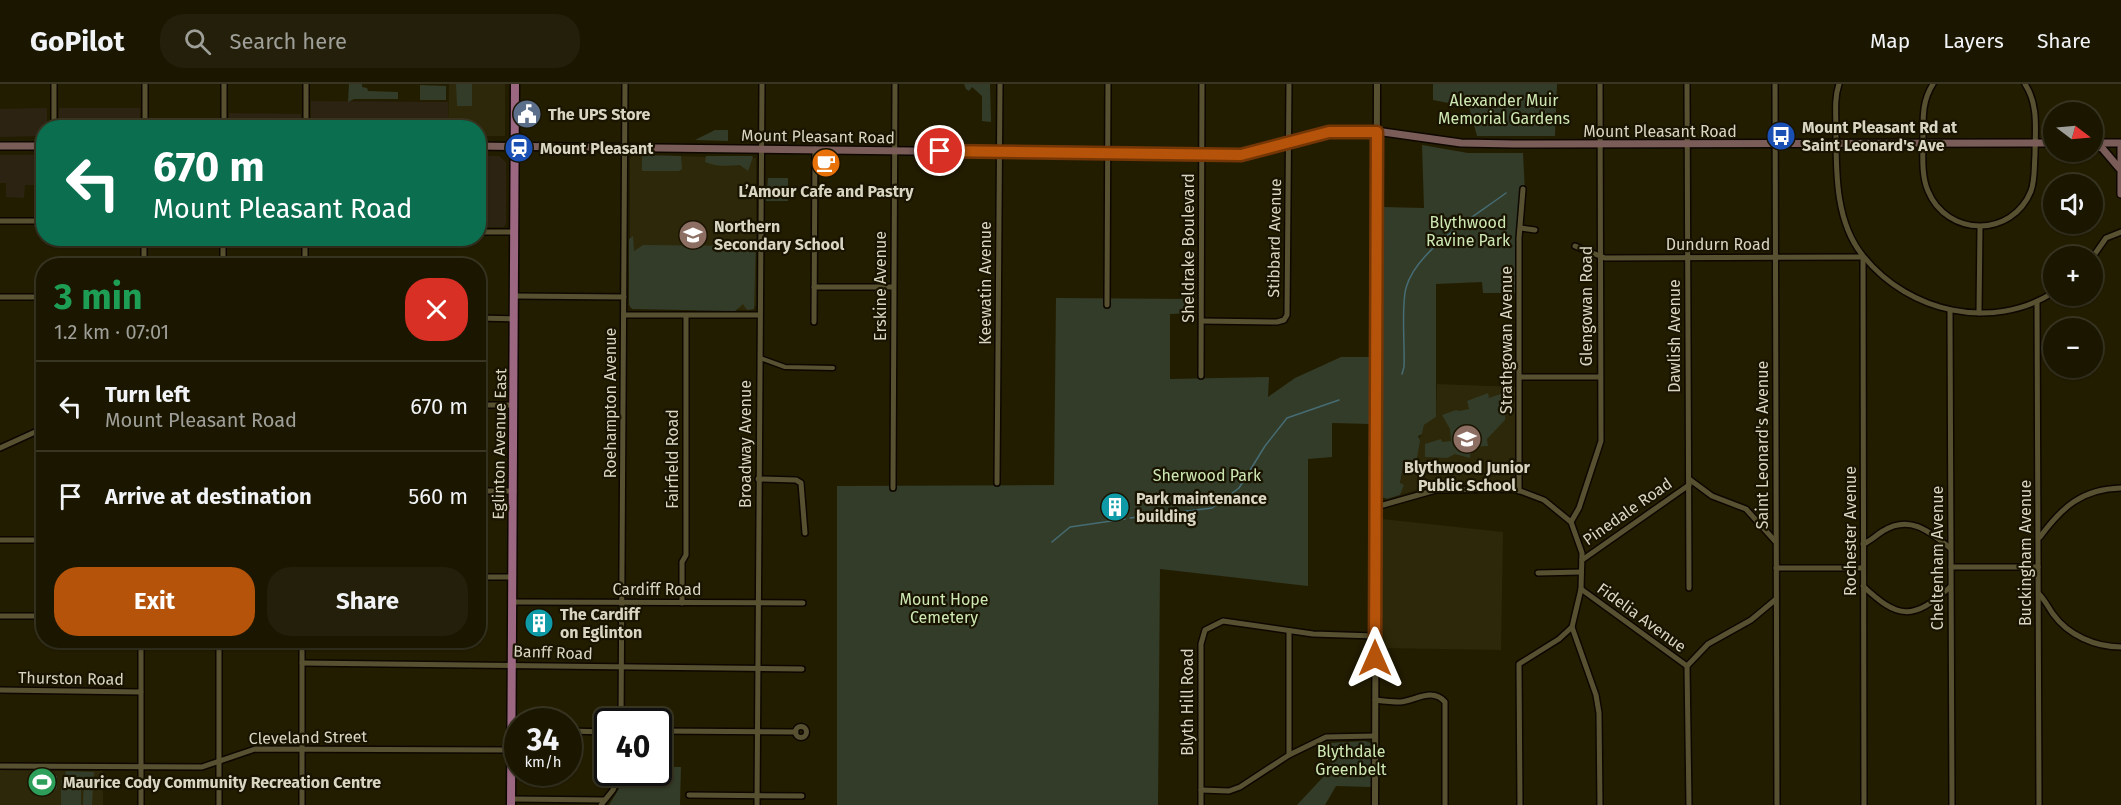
<!DOCTYPE html>
<meta charset="utf-8">
<style>
body{margin:0;font-family:"Fira Sans",sans-serif;background:#231f0a;color:#f1f3f6;height:100vh;display:flex;flex-direction:column;font-size:22px;white-space:nowrap}
*{box-sizing:border-box;margin:0}
p{font-size:20px;color:#9f9f99}
.icon{flex:none;width:33px;height:33px;fill:none;stroke:currentColor;stroke-width:2;stroke-linecap:round;stroke-linejoin:round}
.map{position:relative;flex:1;overflow:hidden}
.sheet{position:absolute;left:36px;top:174px;width:450px;height:390px;display:flex;flex-direction:column;background:#1a1600;border-radius:24px;box-shadow:0 2px 4px #0004,0 0 0 2px #383522}
.sheet>*{flex:none}
.banner{position:absolute;left:36px;top:36px;width:450px;height:126px;border-radius:24px;box-shadow:0 2px 4px #0004,0 0 0 2px #383522;background:#0b6e4f;color:#fff;overflow:hidden}
.needle{width:39px;rotate:106deg}
.fabs{position:absolute;left:2043px;top:18px;display:grid;gap:12px}
.fabs a{display:grid;place-items:center;width:60px;height:60px;border-radius:50%;background:#1a1600;box-shadow:0 2px 4px #0004,0 0 0 2px #383522;font-size:30px}
.speed{position:absolute;left:504px;top:624px;display:flex;gap:12px;font-size:30px;font-weight:700;text-align:center}
.speed>*{display:grid;place-content:center;width:78px;height:78px;border-radius:50%;background:#1a1600;box-shadow:0 2px 4px #0004,0 0 0 2px #383522;line-height:1}
.speed small{font-size:15px;font-weight:400}
.speed .limit{border:3px solid #111;border-radius:9px;background:#fff;color:#111}
.pin{position:absolute;display:grid;place-items:center;width:51px;height:51px;color:#fff;margin:-26px;border:3px solid #fff;border-radius:50%;box-shadow:0 2px 6px #0007}
.me{position:absolute;width:66px;margin:-33px;rotate:0deg;stroke-linejoin:round;filter:drop-shadow(0 0 4px #0008)}
.turn{display:flex;align-items:center;gap:21px;height:126px;padding:0 18px;font-size:27px}
.turn .icon{width:78px;height:78px;stroke-width:2.5}
.turn b{display:block;font-size:42px;line-height:51px}
.round{display:grid;place-items:center;flex:none;width:63px;height:63px;border-radius:24px;background:#231f0a}
.summary{display:flex;align-items:center;justify-content:space-between;height:102px;padding:0 18px}
h1{font-size:36px;font-weight:700;line-height:45px;color:#1e9e55}
.action{display:flex;gap:12px;margin-top:auto;padding:12px 18px}
.action a{flex:1;height:69px;border-radius:24px;background:#b45309;color:#fff;font-size:24px;font-weight:700;line-height:69px;text-align:center}
.action a+a{background:#231f0a;color:#f1f3f6}
ul{padding:0;list-style:none}
li{display:flex;align-items:center;gap:18px;height:90px;padding:0 18px;border-top:2px solid #383522}
li div{flex:1}
li b{display:block;font-size:22px}
li em{font-style:normal}
header{display:flex;align-items:center;gap:36px;box-sizing:border-box;height:84px;padding:0 30px;background:#1a1600;border-bottom:2px solid #383522}
header strong{font-size:28px}
nav{display:flex;gap:33px;margin-inline-start:auto;font-size:21px}
.search{width:420px;height:54px;background:#231f0a;display:flex;align-items:center;gap:15px;box-sizing:border-box;padding:0 21px;border-radius:24px;color:#9f9f99;font-size:22px}
.map>svg:first-child{display:block}
.commercial{fill:#2c2313}
.built{fill:#2d2809}
.green{fill:#333c29}
.lines{fill:none;stroke-linecap:round;stroke-linejoin:round}
.stream{stroke:#466c74;stroke-width:1.5}
.pedestrian-casing{stroke:#0d0700;stroke-width:7}
.minor-casing{stroke:#0d0700;stroke-width:8}
.tertiary-casing{stroke:#0d0700;stroke-width:9}
.secondary-casing{stroke:#0d0700;stroke-width:10}
.primary-casing{stroke:#0d0700;stroke-width:11}
.pedestrian{stroke:#585131;stroke-width:4}
.minor{stroke:#585131;stroke-width:5}
.tertiary{stroke:#585131;stroke-width:6}
.secondary{stroke:#7a5c58;stroke-width:7}
.primary{stroke:#9c6780;stroke-width:8}
.route-casing{stroke:#753606;stroke-width:15}
.route{stroke:#b45309;stroke-width:10}
.labels{text-anchor:middle;stroke-width:4.5;stroke-linejoin:round;paint-order:stroke}
.park-label{font-size:16px;fill:#cee8b3;stroke:#191400}
.poi-label{font-size:16px;font-weight:bold;fill:#d8d5c3;stroke:#191400;text-anchor:start}
.street-label{font-size:16px;fill:#d8d5c3;stroke:#191400}
</style>
<header>
<strong>GoPilot</strong>
<div class="search"><svg class="icon" aria-label="search" viewBox="0 0 24 24"><circle cx="10" cy="10" r="6"/><path d="M15 15l6 6"/></svg>Search here</div>
<nav><a>Map</a><a>Layers</a><a>Share</a></nav>
</header>
<div class="map">
<svg width="2121" height="721" viewBox="0 0 2121 721">
<rect width="100%" height="100%" fill="#231d00"/>
<g class="commercial">
<path d="M311 17 448 18V43L311 44Z"/>
<path d="M47 24V43L44 44 43 52 0 53V25Z"/>
<rect x="59" y="24" width="81" height="19"/>
<path d="M229 29 301 30V43H229Z"/>
<path d="M0 71H43V101H25L24 114 6 113V99H0Z"/>
<path d="M479 72H499L506 78V140L503 143H479Z"/>
</g>
<g class="built">
<path d="M449 0H505V52H479L478 44H448Z"/>
<path d="M633 71 756 74V221L753 226 630 224V74Z"/>
<path d="M1437 300 1516 303 1515 398 1433 401 1400 411 1404 401 1400 400 1404 377 1422 350 1424 341 1436 333Z"/>
<path d="M1382 435 1503 448 1501 566 1380 564Z"/>
<path d="M0 686 103 687V721H0Z"/>
</g>
<g class="green">
<path d="M349 0H362V3L367 4 368 7 398 8V15H354L348 18Z"/>
<path d="M456 0H472V22H457Z"/>
<path d="M964 0H990L991 38 982 37V12L972 3 969 7 966 5Z"/>
<path d="M1433 0H1557L1555 52H1477L1469 23 1433 16Z"/>
<path d="M420 1 446 2V16H420Z"/>
<path d="M715 46H728V57L695 56Z"/>
<path d="M1422 61 1468 69H1523L1525 109 1520 111 1516 209H1483L1482 198 1436 200V333L1424 341 1422 350 1418 352 1420 357 1416 379 1404 377 1400 399 1404 401 1400 411 1387 415 1382 413 1383 123 1424 124Z"/>
<path d="M642 71 681 72 682 85 679 87H642Z"/>
<path d="M706 72H752L753 73 748 87 740 81C729 82 716 83 705 78Z"/>
<path d="M768 94H788V117H766Z"/>
<path d="M633 152 634 167 643 161 748 162 749 155 756 156 754 225 747 226 743 220 735 227 632 225 629 221V155Z"/>
<path d="M1056 214 1193 215V229L1170 230V295L1269 293 1268 313 1295 294 1341 273H1371V340L1332 339V373L1308 375V502L1160 485 1158 721H837V402L1054 401Z"/>
<path d="M1506 308 1505 336 1487 355 1488 362 1471 363 1470 374 1455 370 1447 374 1425 373V360L1441 355 1442 358 1451 357 1450 345 1442 331 1456 326 1459 327 1469 325 1467 317 1488 309 1489 314Z"/>
<path d="M1365 657 1371 659V703L1336 702 1325 721H1297L1325 691 1335 686 1321 664 1330 659Z"/>
<path d="M659 683H681L680 721H609L623 698 625 689 658 688Z"/>
<path d="M66 687 94 688 92 721H83L84 695 64 694Z"/>
<path d="M38 692H57V704L54 707H37L33 701 28 702V696Z"/>
<rect x="61" y="696" width="20" height="25"/>
</g>
<g class="lines">
<g class="stream">
<path d="M1402 290 1404 283C1405 262 1401 222 1406 204 1416 166 1475 132 1506 109"/>
<path d="M1130 434 1212 424 1239 404 1265 362 1287 334 1339 316"/>
<path d="M1052 458 1070 443 1125 435"/>
</g>
<g class="pedestrian-casing">
<path id="pedestrian" d="M760 274 785 283 833 284"/>
</g>
<g class="minor-casing">
<g id="minor">
<path d="M306 0V44"/>
<path d="M1687 0 1689 504"/>
<path d="M1775 0 1777 721"/>
<path d="M1839 0C1834 15 1836 30 1836 46 1836 87 1835 139 1864 173 1909 228 1992 248 2054 208"/>
<path d="M1933 0C1922 17 1923 34 1923 53 1923 70 1921 91 1928 107 1947 153 2012 154 2031 107 2035 96 2034 83 2035 71 2035 47 2039 21 2025 0"/>
<path d="M54 44V0"/>
<path d="M145 44V0"/>
<path d="M224 44V0"/>
<path d="M0 137H44"/>
<path d="M1521 144 1535 146"/>
<path d="M478 148H515"/>
<path d="M144 154V182"/>
<path d="M223 154V182"/>
<path d="M1575 162 1605 174 1863 173"/>
<path d="M1863 173 1864 721"/>
<path d="M2092 174 2106 154 2121 148"/>
<path d="M305 182V154"/>
<path d="M814 203H893"/>
<path d="M515 212 624 213"/>
<path d="M0 213H44"/>
<path d="M2037 218 2039 721"/>
<path d="M1107 221 1108 0"/>
<path d="M1950 227 1952 721"/>
<path d="M1979 229 1980 143"/>
<path d="M624 231H759"/>
<path d="M478 234 515 235"/>
<path d="M1202 237 1277 238 1284 236 1287 231 1289 0"/>
<path d="M814 238 815 65"/>
<path d="M1201 292 1202 0"/>
<path d="M1520 293H1600"/>
<path d="M478 321H514"/>
<path d="M0 364 44 344"/>
<path d="M758 395 796 396 801 399 805 449"/>
<path d="M1689 395 1712 412 1746 425 1775 457"/>
<path d="M997 399 1000 0"/>
<path d="M893 404 895 0"/>
<path d="M478 407H514"/>
<path d="M1519 407V154L1523 105"/>
<path d="M1376 423 1436 406 1515 405 1544 416 1571 438 1582 469 1581 505 1572 543 1559 555 1519 580 1520 721"/>
<path d="M1571 438 1579 424 1601 357 1600 0"/>
<path d="M2040 453C2062 423 2082 405 2121 404"/>
<path d="M0 456H44"/>
<path d="M1863 460C1871 457 1876 451 1883 447 1910 430 1930 448 1950 464"/>
<path d="M1582 476 1689 401"/>
<path d="M1951 483H2038"/>
<path d="M1776 484H1863"/>
<path d="M1538 489 1581 488"/>
<path d="M478 493H512"/>
<path d="M1863 502C1898 535 1913 537 1950 503"/>
<path d="M1581 505 1687 582"/>
<path d="M2039 510C2045 516 2048 523 2053 530 2068 551 2095 563 2121 563"/>
<path d="M512 518 803 519"/>
<path d="M682 519V478L686 471V232"/>
<path d="M0 532H44"/>
<path d="M1572 543 1596 611 1599 629 1600 721"/>
<path d="M302 579 802 585"/>
<path d="M1687 582 1689 721"/>
<path d="M1687 582 1708 560 1751 536 1775 516"/>
<path d="M0 606 141 608"/>
<path d="M1375 616C1383 617 1392 618 1400 618 1415 617 1432 603 1445 618V721"/>
<path d="M621 638 625 0"/>
<circle cx="801" cy="648" r="5.5"/>
<path d="M568 647 608 648"/>
<path d="M658 647 796 648"/>
<path d="M1289 671V547"/>
<path d="M0 682 202 683 255 665 512 666"/>
<path d="M1201 706 1229 707 1240 703 1289 671 1326 653 1375 652"/>
<path d="M689 711 802 712"/>
<path d="M511 715 604 716"/>
<path d="M141 721V556"/>
<path d="M219 721V556"/>
<path d="M302 721V556"/>
<path d="M601 721 613 706 620 688"/>
<path d="M757 721 762 0"/>
<path d="M1201 721V560L1205 546 1223 537 1313 550 1375 552"/>
</g>
</g>
<g class="tertiary-casing">
<path id="tertiary" d="M1375 721 1377 0"/>
</g>
<g class="secondary-casing">
<g id="secondary">
<path d="M2094 59H2121"/>
<path d="M0 62H44"/>
<path d="M478 62 1241 71 1335 47 1383 48 1461 59 1514 60 2054 59"/>
<path d="M2092 62 2102 64 2119 84"/>
<path d="M2121 64V110"/>
</g>
</g>
<g class="primary-casing">
<path id="primary" d="M511 721 515 0"/>
</g>
<use href="#pedestrian" class="pedestrian"/>
<use href="#minor" class="minor"/>
<use href="#tertiary" class="tertiary"/>
<use href="#secondary" class="secondary"/>
<use href="#primary" class="primary"/>
</g>
<g class="lines">
<g class="route-casing">
<path id="route" d="M940 67 1241 71 1329 48H1377L1375 574"/>
</g>
<use href="#route" class="route"/>
</g>
<defs>
<g id="civic-disc" transform="scale(1.5)"><circle r="9.5" fill="#5c6f8a" stroke="#191400"/><path d="M-.6-6.5H3V-4.5H.6V-3L4-1V1h2V6H-6V1h2V-1L-.6-3ZM-1.2 2.5V6h2.4V2.5Z" fill="#fff"/></g>
<g id="bus-disc" transform="scale(1.5)"><circle r="9.5" fill="#1a4fb4" stroke="#191400"/><path d="M-5-6H5V4H4V6H2V4H-2V6H-4V4H-5ZM-3.5-4V0h7V-4ZM-3.5 1.2v1.5H-2V1.2ZM2 1.2v1.5H3.5V1.2Z" fill="#fff"/></g>
<g id="station-disc" transform="scale(1.5)"><circle r="9.5" fill="#1a4fb4" stroke="#191400"/><path d="M-3-6H3Q5-6 5-4V2Q5 4 3 4L4.5 6H3L1.5 4h-3L-3 6H-4.5L-3 4Q-5 4-5 2V-4Q-5-6-3-6ZM-3.5-4v3h7v-3ZM-3.5 1v1.5H-2V1ZM2 1v1.5H3.5V1Z" fill="#fff"/></g>
<g id="cafe-disc" transform="scale(1.5)"><circle r="9.5" fill="#e8710a" stroke="#191400"/><path d="M-5.5-4.5H6V0H3Q3 3.5 0 3.5H-2.5Q-5.5 3.5-5.5 0ZM3-3.2v2h1.7v-2ZM-6 4.5H4V6H-6Z" fill="#fff"/></g>
<g id="school-disc" transform="scale(1.5)"><circle r="9.5" fill="#8d6e63" stroke="#191400"/><path d="M0-5L7-2L0 1L-7-2ZM-4 1L0 2.5L4 1V4Q0 6-4 4Z" fill="#fff"/></g>
<g id="building-disc" transform="scale(1.5)"><circle r="9.5" fill="#0f9aa8" stroke="#191400"/><path d="M-4-6H4V6H1V3H-1V6H-4ZM-2.5-4.3h1.7v1.8h-1.7ZM.8-4.3h1.7v1.8H.8ZM-2.5-1h1.7V.8h-1.7ZM.8-1h1.7V.8H.8Z" fill="#fff"/></g>
<g id="stadium-disc" transform="scale(1.5)"><circle r="9.5" fill="#2e9e5b" stroke="#191400"/><path d="M0-5a6.5 5 0 1 0 0 10a6.5 5 0 1 0 0-10ZM-3.5-1.8h7v3.6h-7Z" fill="#fff"/></g>
</defs>
<g fill-rule="evenodd">
<use href="#civic-disc" x="527" y="30"/>
<use href="#bus-disc" x="1781" y="52"/>
<use href="#station-disc" x="519" y="64"/>
<use href="#cafe-disc" x="826" y="79"/>
<use href="#school-disc" x="693" y="151"/>
<use href="#school-disc" x="1467" y="355"/>
<use href="#building-disc" x="1115" y="423"/>
<use href="#building-disc" x="539" y="539"/>
<use href="#stadium-disc" x="42" y="698"/>
</g>
<g class="labels">
<g class="park-label">
<text x="1504" y="22">Alexander Muir<tspan x="1504" dy="18">Memorial Gardens</tspan></text>
<text x="1468" y="144">Blythwood<tspan x="1468" dy="18">Ravine Park</tspan></text>
<text x="1207" y="397">Sherwood Park</text>
<text x="944" y="521">Mount Hope<tspan x="944" dy="18">Cemetery</tspan></text>
<text x="1351" y="673">Blythdale<tspan x="1351" dy="18">Greenbelt</tspan></text>
</g>
<g class="poi-label">
<text x="548" y="36">The UPS Store</text>
<text x="1802" y="49">Mount Pleasant Rd at<tspan x="1802" dy="18">Saint Leonard's Ave</tspan></text>
<text x="540" y="70">Mount Pleasant</text>
<text x="826" y="113" text-anchor="middle">L’Amour Cafe and Pastry</text>
<text x="714" y="148">Northern<tspan x="714" dy="18">Secondary School</tspan></text>
<text x="1467" y="389" text-anchor="middle">Blythwood Junior<tspan x="1467" dy="18">Public School</tspan></text>
<text x="1136" y="420">Park maintenance<tspan x="1136" dy="18">building</tspan></text>
<text x="560" y="536">The Cardiff<tspan x="560" dy="18">on Eglinton</tspan></text>
<text x="63" y="704">Maurice Cody Community Recreation Centre</text>
</g>
<g class="street-label">
<text x="1660" y="53">Mount Pleasant Road</text>
<text transform="translate(818 52) rotate(1)" y="6">Mount Pleasant Road</text>
<text transform="translate(1274 154) rotate(-89)" y="6">Stibbard Avenue</text>
<text x="1718" y="166">Dundurn Road</text>
<text transform="translate(1188 164) rotate(-90)" y="6">Sheldrake Boulevard</text>
<text transform="translate(985 199) rotate(-90)" y="6">Keewatin Avenue</text>
<text transform="translate(880 202) rotate(-90)" y="6">Erskine Avenue</text>
<text transform="translate(1586 222) rotate(-90)" y="6">Glengowan Road</text>
<text transform="translate(1674 252) rotate(-90)" y="6">Dawlish Avenue</text>
<text transform="translate(1506 256) rotate(-90)" y="6">Strathgowan Avenue</text>
<text transform="translate(610 319) rotate(-90)" y="6">Roehampton Avenue</text>
<text transform="translate(499 360) rotate(-89)" y="6">Eglinton Avenue East</text>
<text transform="translate(745 360) rotate(-90)" y="6">Broadway Avenue</text>
<text transform="translate(1762 361) rotate(-90)" y="6">Saint Leonard's Avenue</text>
<text transform="translate(672 375) rotate(-90)" y="6">Fairfield Road</text>
<text transform="translate(1627 427) rotate(-35)" y="6">Pinedale Road</text>
<text transform="translate(1850 447) rotate(-90)" y="6">Rochester Avenue</text>
<text transform="translate(2025 469) rotate(-90)" y="6">Buckingham Avenue</text>
<text transform="translate(1937 474) rotate(-90)" y="6">Cheltenham Avenue</text>
<text x="657" y="511">Cardiff Road</text>
<text transform="translate(1642 533) rotate(36)" y="6">Fidelia Avenue</text>
<text transform="translate(553 568) rotate(2)" y="6">Banff Road</text>
<text transform="translate(71 594) rotate(1)" y="6">Thurston Road</text>
<text transform="translate(1187 618) rotate(-90)" y="6">Blyth Hill Road</text>
<text transform="translate(308 653) rotate(-1)" y="6">Cleveland Street</text>
</g>
</g>
</svg>
<div class="fabs">
<a><svg class="needle" viewBox="-14 -14 28 28"><path d="M0-13l5 13h-10z" fill="#e53935"/><path d="M0 13l5-13h-10z" fill="#9f9f99"/></svg></a>
<a><svg class="icon" aria-label="sound" viewBox="0 0 24 24"><path d="M4 9h4l5-4v14l-5-4H4zM17 9q2 3 0 6"/></svg></a>
<a>+</a>
<a>−</a>
</div>
<div class="speed"><div>34<small>km/h</small></div><div class="limit">40</div></div>
<div class="pin" style="left:940px;top:67px;background:#d93025"><svg class="icon" aria-label="arrive" viewBox="0 0 24 24"><path d="M6 21V4h12l-3 4 3 4H6"/></svg></div>
<svg class="me" style="left:1375px;top:574px" viewBox="-20 -20 40 40"><path d="M0-17L14 15 0 8-14 15z" fill="#b45309" stroke="#fff" stroke-width="4"/></svg>
<div class="banner">
<div class="turn"><svg class="icon" aria-label="left" viewBox="0 0 24 24"><path d="M17 20v-9H6M10 6l-5 5 5 5"/></svg><div><b>670 m</b>Mount Pleasant Road</div></div>
</div>
<section class="sheet">
<div class="summary"><div><h1>3 min</h1><p>1.2 km · 07:01</p></div><a class="round" style="background:#d93025;color:#fff"><svg class="icon" aria-label="close" viewBox="0 0 24 24"><path d="M6 6l12 12M18 6L6 18"/></svg></a></div>
<ul>
<li><svg class="icon" aria-label="left" viewBox="0 0 24 24"><path d="M17 20v-9H6M10 6l-5 5 5 5"/></svg><div><b>Turn left</b><p>Mount Pleasant Road</p></div><em>670 m</em></li>
<li><svg class="icon" aria-label="arrive" viewBox="0 0 24 24"><path d="M6 21V4h12l-3 4 3 4H6"/></svg><div><b>Arrive at destination</b></div><em>560 m</em></li>
</ul>
<div class="action"><a>Exit</a><a>Share</a></div>
</section>
</div>
